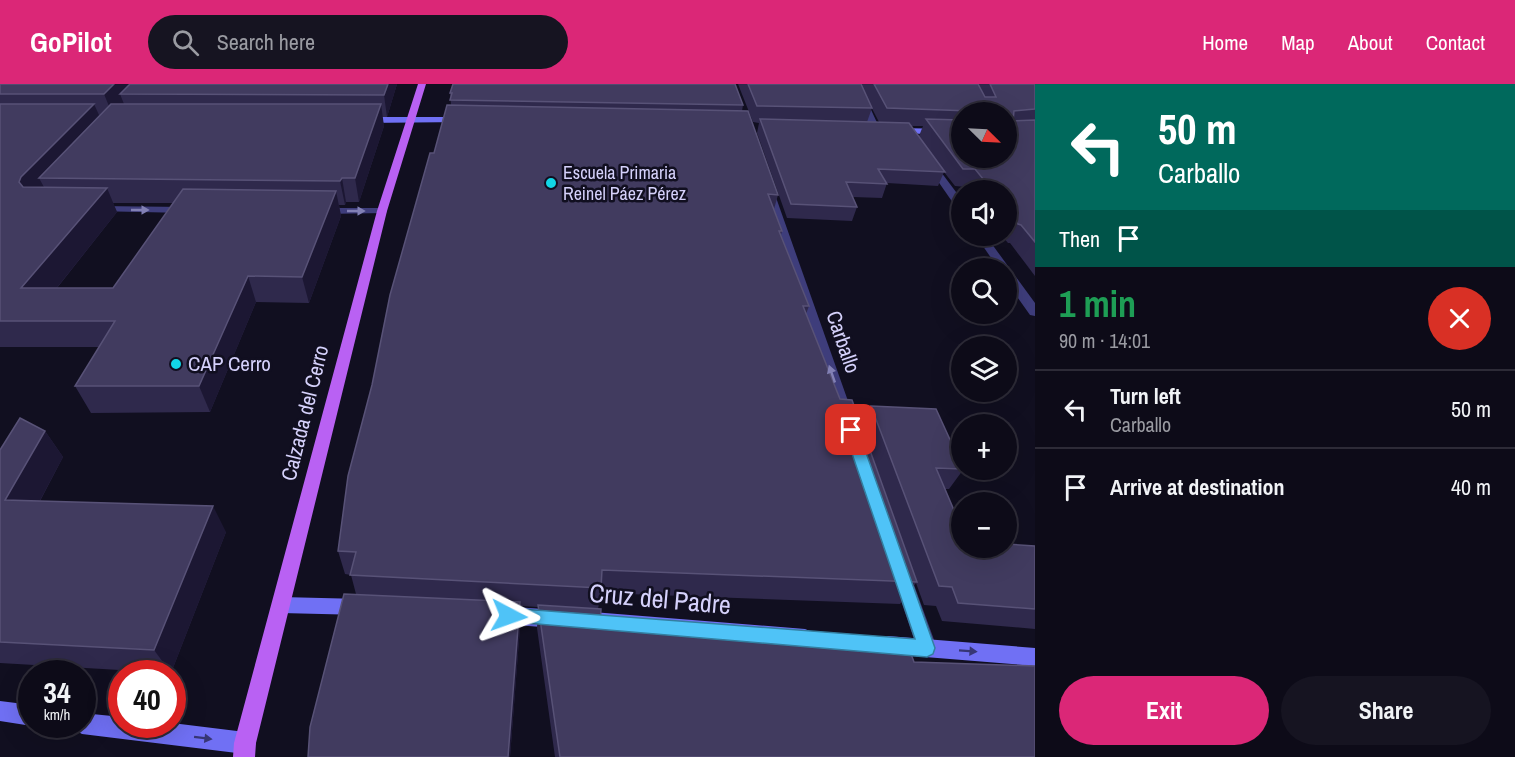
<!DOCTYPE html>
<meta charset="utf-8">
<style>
body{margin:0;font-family:"Archivo Narrow",sans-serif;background:#161421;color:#f1f3f6;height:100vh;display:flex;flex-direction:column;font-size:22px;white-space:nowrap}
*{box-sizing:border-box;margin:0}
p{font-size:20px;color:#9a9ba2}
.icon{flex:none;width:33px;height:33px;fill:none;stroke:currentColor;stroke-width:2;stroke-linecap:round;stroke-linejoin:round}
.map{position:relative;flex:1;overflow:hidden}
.sheet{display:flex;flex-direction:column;background:#0d0b18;width:480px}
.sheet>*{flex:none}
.guide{background:#00695c;color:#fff;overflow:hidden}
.needle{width:39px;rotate:114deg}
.tools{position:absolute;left:951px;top:18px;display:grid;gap:12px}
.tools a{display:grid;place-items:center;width:66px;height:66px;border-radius:50%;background:#0d0b18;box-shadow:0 6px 24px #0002,0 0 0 2px #2d2b37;font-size:30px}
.speed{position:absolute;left:18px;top:576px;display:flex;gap:12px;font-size:30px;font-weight:700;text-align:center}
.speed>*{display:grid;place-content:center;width:78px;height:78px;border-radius:50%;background:#0d0b18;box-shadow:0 6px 24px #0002,0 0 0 2px #2d2b37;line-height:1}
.speed small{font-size:15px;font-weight:400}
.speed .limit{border:9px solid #d22;background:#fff;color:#111}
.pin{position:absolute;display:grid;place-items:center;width:51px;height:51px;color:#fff;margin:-26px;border-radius:12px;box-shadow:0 3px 9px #0006}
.me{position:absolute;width:66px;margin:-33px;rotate:94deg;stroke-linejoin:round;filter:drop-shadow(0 0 4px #0008)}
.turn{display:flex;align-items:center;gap:21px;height:126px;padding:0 24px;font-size:27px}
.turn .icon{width:78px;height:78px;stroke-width:2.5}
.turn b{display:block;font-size:42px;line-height:51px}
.then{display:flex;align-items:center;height:57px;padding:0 24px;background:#0003;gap:12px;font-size:22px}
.round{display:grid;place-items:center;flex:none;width:63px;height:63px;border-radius:32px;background:#161421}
.head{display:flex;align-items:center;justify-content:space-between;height:102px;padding:0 24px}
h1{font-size:36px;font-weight:800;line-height:45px;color:#1e9e55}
.primary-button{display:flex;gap:12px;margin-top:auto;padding:12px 24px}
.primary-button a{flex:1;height:69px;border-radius:36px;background:#db2777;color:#fff;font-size:24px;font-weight:800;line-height:69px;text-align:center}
.primary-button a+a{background:#161421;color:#f1f3f6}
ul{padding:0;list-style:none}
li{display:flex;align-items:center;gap:18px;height:78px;padding:0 24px;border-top:2px solid #2d2b37}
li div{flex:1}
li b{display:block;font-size:22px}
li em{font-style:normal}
header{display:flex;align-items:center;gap:36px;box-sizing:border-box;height:84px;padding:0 30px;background:#db2777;color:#fff}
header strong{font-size:28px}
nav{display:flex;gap:33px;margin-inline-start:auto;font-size:21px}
.search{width:420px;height:54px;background:#161421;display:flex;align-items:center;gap:15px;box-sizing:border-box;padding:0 21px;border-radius:33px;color:#9a9ba2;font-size:22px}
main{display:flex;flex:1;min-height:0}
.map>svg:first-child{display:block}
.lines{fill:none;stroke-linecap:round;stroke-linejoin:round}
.street{fill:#3e3d7b;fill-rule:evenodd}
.secondary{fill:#7070f4;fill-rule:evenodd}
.primary{fill:#b961f3;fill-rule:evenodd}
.wall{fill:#2f294c;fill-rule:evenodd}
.shaded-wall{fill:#1c1733}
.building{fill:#413b5f;stroke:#585277;stroke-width:1.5}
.oneway{fill:#8280b5}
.oneway2{fill:#373675}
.route{fill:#4fc3f7;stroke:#337fa1;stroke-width:1.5}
.poi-dot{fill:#12d6e6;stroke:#110f20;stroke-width:2}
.labels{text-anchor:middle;stroke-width:5;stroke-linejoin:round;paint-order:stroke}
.far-poi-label{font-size:18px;fill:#d5d1fb;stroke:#110f20;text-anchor:start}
.street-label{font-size:21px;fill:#d5d1fb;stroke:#110f20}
.poi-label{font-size:21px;fill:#d5d1fb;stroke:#110f20;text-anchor:start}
.near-street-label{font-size:26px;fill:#d5d1fb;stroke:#110f20}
</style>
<header>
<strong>GoPilot</strong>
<div class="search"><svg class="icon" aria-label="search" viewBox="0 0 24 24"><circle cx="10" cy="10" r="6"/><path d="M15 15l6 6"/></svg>Search here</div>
<nav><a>Home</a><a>Map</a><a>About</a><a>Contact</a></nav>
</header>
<main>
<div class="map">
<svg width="1035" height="673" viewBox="0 0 1035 673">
<rect width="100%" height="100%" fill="#110f20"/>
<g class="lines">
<g class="street">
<path d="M851 0H859L880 45 878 47 870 45Z"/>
<path d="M926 76H932L962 116V127L958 126 926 80Z"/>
<path d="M768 102 773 105 854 334 852 338H842L840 334 763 105Z"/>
<path d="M97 122 187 123 192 126 187 129 93 127 92 125Z"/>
<path d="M382 124 387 127 386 129 322 130 317 127 322 124Z"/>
<path d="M976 152H986L1035 219V232L1030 231 1006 197V184H998Z"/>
<path d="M901 482 907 484 910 490 937 564 934 571 927 573 920 571 917 564 892 490 895 484Z"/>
</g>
<g class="secondary">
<path d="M462 33 465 34V38L363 39 359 36 363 33Z"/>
<path d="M891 44 962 45V51L894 49 889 46Z"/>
<path d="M281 513 362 515 369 517 371 523 369 529 362 531 281 529 274 527 272 521 274 515Z"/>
<path d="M500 522 556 526 563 529 566 535 563 541 556 544 500 540 493 537 491 531 493 525Z"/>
<path d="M580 527 805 545 812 548 815 554 812 560 805 563 580 545 573 542 570 536 573 530Z"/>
<path d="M888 552 1035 564V582L888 570 881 567 878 561 881 555Z"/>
<path d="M0 617 32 621V640H37L32 642 0 637Z"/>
<path d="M82 629 122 633V640L172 639 245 648 253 651 256 659 253 667 245 670 82 650 75 646 72 640H82Z"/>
</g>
<path class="primary" d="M418 0H426L387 127 256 659 255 673H233L234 659 377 127Z"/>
</g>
<g class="wall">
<path d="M0 0H397L387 33H382L384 42 359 118H346L345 121H339L341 132 309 219 256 218 210 328 91 329 75 302 99 263H0ZM113 119H173L113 204H57L117 128Z"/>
<path d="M738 0H1035V192L1010 159H1008L1002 152H1006V106H969L966 103 955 102 944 88 938 102 887 99 882 114 853 113 857 123 852 137 787 134 757 49 759 39 753 38ZM867 15 879 38H867L872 24ZM962 28H1006L962 74ZM911 42H923L919 52Z"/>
<path d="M450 9 743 21 742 27 778 111 774 125 782 147 781 151 809 222 806 230 840 315 861 341 871 322 963 386 949 405H945L962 464 1035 462V545L942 537 936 522 924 521 916 499 900 520 601 509 598 525 600 542 914 578 1035 673H555L537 544 538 523 520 522V543L510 673H308L356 510 351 491 345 490 338 467 451 21Z"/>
<path d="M45 347 63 373 40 417 226 448 171 589 0 579V366Z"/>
</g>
<g class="shaded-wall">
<path d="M114 0H143L120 10 124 20 113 32 104 10Z"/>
<path d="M388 0H397L387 33 384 11Z"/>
<path d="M94 20 104 42 39 94 45 105 32 122 19 98 21 93Z"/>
<path d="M381 20 384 42 359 118 355 94Z"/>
<path d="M342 94 346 118 345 121 340 97Z"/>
<path d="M107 104 117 128 36 230 21 204Z"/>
<path d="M336 107 341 132 309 219 302 193Z"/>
<path d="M248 192 256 218 210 328 199 302Z"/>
<path d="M45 347 63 373 27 441 5 416Z"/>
<path d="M213 422 226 448 171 589 154 566Z"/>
<path d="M520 518V543L510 673H508Z"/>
</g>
<g class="building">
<path d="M0 0H114L104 10H0Z"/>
<path d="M130 0H388L384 11 120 10Z"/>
<path d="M453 0H735L743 21 450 16 452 9H450Z"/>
<path d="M748 0H861L872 24 757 22Z"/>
<path d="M874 0H978L985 13H996L990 0H1035V25L1014 27 1013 37 1035 36V158L1021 141 1018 140 1006 125V106H992L975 85H963L926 35 962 36V74H1006V28H971V27L887 24Z"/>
<path d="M0 20H94L21 93 19 98 23 103 107 104 21 204H113L183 105 336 107 302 193 248 192 199 302H75L115 237H0Z"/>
<path d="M111 20H381L355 94H342L340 97 39 94Z"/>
<path d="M447 21 748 27 778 111 768 110 782 147H779L809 222H803L840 315 852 316 917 498 602 486 601 504 350 491 356 468 338 467 348 392 372 301 390 211 430 69H434Z"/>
<path d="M760 35 909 39 945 88 878 85 887 100 846 98 857 123 791 120Z"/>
<path d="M871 322 936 325 962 382V385L936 384 962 445V464H1006V460L1035 462V525L958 519 952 503 939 502Z"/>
<path d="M20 334 45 347 5 416 213 422 154 566 0 558V366Z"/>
<path d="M344 510 520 518 508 673H308L310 643Z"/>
<path d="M538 521 601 525 600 542 907 559 914 578 1035 582V673H560Z"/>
</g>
<defs><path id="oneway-solid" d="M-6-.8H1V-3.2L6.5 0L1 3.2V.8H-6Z" transform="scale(1.5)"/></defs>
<g class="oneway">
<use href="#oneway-solid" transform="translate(140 126)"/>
<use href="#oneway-solid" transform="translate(356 127)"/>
<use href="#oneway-solid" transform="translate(832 290) rotate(-109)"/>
</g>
<g class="oneway2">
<use href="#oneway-solid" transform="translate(968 567) rotate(4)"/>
<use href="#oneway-solid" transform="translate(203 654) rotate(7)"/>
</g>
<path class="route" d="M851 341 858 346 935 564 933 570 927 573 503 537 500 532 503 526 509 524 915 555 844 346Z"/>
<g class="poi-dot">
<circle cx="551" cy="99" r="6"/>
<circle cx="176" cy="280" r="6"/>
</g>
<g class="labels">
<g class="far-poi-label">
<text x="563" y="95">Escuela Primaria<tspan x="563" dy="21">Reinel Páez Pérez</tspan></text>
</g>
<g class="street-label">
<text transform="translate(843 258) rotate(71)" y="7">Carballo</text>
<text transform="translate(305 329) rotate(-76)" y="7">Calzada del Cerro</text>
</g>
<g class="poi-label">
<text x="188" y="287">CAP Cerro</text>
</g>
<g class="near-street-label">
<text transform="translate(660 515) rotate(5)" y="9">Cruz del Padre</text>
</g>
</g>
</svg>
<div class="tools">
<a><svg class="needle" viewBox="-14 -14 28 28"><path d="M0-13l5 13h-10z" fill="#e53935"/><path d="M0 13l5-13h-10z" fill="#9a9ba2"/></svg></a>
<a><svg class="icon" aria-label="sound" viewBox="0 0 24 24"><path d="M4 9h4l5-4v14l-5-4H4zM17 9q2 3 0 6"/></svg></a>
<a><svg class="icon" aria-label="search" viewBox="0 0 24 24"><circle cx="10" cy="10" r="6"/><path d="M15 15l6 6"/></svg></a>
<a><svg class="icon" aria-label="layers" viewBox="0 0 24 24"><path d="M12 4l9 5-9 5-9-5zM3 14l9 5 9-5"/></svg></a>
<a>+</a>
<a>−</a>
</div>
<div class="speed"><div>34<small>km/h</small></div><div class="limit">40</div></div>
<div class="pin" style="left:851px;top:346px;background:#d93025"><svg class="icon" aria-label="arrive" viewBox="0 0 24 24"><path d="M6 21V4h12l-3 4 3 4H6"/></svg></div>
<svg class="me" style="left:509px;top:532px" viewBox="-20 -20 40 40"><path d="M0-17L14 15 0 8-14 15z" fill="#4fc3f7" stroke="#fff" stroke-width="4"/></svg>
</div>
<section class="sheet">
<div class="guide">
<div class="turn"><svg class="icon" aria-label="left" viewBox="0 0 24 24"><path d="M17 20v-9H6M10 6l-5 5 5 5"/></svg><div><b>50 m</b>Carballo</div></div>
<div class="then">Then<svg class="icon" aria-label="arrive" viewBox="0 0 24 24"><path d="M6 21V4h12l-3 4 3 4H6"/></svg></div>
</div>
<div class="head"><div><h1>1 min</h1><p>90 m · 14:01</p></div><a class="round" style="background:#d93025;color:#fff"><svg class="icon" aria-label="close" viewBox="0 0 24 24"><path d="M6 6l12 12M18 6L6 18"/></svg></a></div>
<ul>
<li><svg class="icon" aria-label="left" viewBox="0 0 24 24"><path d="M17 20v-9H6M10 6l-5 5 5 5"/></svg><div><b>Turn left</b><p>Carballo</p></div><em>50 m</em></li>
<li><svg class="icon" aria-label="arrive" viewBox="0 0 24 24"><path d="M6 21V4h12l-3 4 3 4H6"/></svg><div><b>Arrive at destination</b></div><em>40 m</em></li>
</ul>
<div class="primary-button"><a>Exit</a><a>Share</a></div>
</section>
</main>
